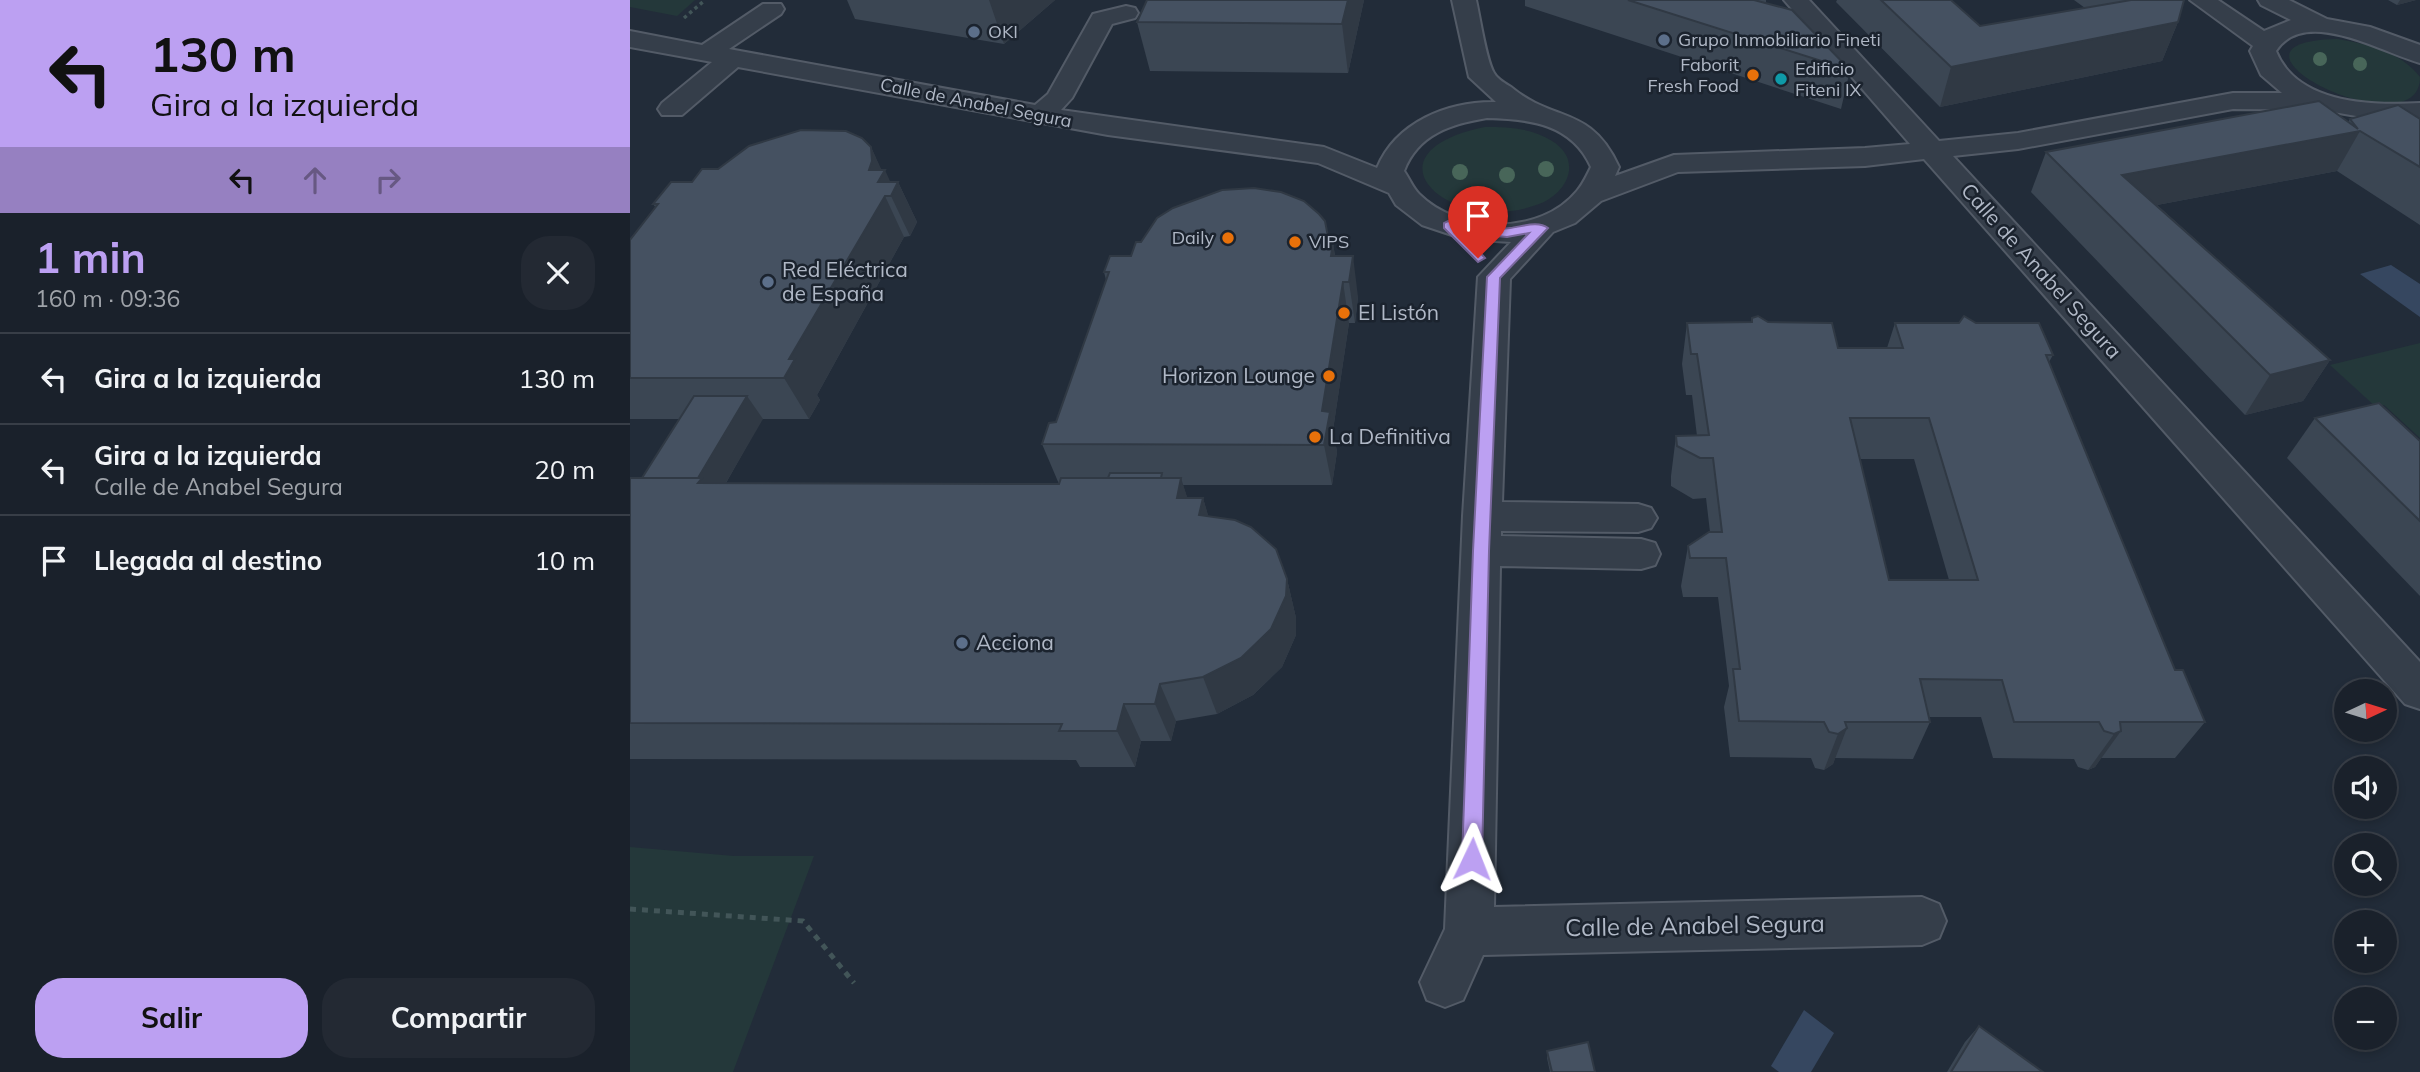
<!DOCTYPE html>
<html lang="es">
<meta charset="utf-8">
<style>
body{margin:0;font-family:Mulish,sans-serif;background:#232933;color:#f1f3f6;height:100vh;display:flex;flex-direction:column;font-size:26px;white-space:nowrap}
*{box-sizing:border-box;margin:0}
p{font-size:23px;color:#9fa3a9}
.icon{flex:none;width:38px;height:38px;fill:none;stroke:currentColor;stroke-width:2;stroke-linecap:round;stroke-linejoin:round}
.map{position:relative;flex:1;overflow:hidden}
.drawer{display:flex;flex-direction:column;background:#1a212b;width:630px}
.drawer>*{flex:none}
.top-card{background:#bca0f2;color:#111;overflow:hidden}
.needle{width:46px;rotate:86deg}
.tools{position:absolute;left:1704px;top:679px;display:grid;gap:14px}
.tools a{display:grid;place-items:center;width:63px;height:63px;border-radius:50%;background:#1a212b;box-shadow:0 4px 10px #0003,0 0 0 2px #383e47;font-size:35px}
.pin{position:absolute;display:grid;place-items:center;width:60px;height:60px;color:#fff;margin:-72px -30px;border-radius:50% 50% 50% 0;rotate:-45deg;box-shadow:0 0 7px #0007}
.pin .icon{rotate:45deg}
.me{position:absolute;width:77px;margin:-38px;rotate:2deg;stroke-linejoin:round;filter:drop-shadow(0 0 5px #0008)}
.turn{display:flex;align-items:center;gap:24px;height:147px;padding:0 35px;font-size:32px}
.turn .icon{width:91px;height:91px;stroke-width:2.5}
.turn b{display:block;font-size:49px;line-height:60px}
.lanes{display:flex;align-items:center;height:66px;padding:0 35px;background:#0003;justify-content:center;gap:35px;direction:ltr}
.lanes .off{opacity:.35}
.round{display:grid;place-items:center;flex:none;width:74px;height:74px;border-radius:28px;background:#232933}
.summary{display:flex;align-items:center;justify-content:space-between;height:119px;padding:0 35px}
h1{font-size:42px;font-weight:700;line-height:52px;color:#bca0f2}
.button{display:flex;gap:14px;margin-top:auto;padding:14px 35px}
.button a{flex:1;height:80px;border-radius:28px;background:#bca0f2;color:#111;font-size:28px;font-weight:700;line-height:80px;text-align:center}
.button a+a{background:#232933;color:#f1f3f6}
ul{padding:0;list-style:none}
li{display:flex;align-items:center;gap:21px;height:91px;padding:0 35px;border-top:2px solid #383e47}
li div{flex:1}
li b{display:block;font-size:26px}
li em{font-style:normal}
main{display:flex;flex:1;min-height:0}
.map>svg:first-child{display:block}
.green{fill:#24383a}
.water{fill:#364760}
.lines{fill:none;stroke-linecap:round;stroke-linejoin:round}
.minor-casing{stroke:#535b67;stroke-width:4}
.path-far1{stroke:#425558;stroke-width:3.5;stroke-dasharray:3.5 3.5;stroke-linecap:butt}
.path{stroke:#425558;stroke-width:5;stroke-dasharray:6 6;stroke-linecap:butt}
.minor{fill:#353e4a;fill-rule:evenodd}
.tree{fill:#486659}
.wall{fill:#3b4653;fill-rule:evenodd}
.shaded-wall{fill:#303944}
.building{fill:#455161;stroke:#303944;stroke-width:2;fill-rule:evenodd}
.route{fill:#bca0f2;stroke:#7a689d;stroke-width:2}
.service-dot{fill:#5c6f8a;stroke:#1b232e;stroke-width:2.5}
.food-dot{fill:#e8710a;stroke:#1b232e;stroke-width:2.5}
.culture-dot{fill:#0f9aa8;stroke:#1b232e;stroke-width:2.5}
.labels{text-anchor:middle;stroke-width:5;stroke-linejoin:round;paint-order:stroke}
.far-poi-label{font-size:18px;fill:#b0b8c6;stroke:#1b232e;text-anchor:start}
.far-street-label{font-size:18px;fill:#b0b8c6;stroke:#1b232e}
.poi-label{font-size:21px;fill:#b0b8c6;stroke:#1b232e;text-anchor:start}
.street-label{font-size:21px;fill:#b0b8c6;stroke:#1b232e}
.near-street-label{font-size:24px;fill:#b0b8c6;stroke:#1b232e}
</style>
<main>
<section class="drawer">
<div class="top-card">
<div class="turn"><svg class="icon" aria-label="left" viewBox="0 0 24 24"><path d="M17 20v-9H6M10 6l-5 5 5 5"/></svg><div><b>130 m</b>Gira a la izquierda</div></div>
<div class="lanes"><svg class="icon" aria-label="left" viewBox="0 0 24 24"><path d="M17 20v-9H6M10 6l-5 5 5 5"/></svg><svg class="icon off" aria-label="ahead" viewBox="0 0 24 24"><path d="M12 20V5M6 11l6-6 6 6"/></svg><svg class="icon off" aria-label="right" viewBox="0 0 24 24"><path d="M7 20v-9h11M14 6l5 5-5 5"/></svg></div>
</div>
<div class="summary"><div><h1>1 min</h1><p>160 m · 09:36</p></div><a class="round"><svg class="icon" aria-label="close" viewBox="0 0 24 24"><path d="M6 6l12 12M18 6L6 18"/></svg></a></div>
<ul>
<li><svg class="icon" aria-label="left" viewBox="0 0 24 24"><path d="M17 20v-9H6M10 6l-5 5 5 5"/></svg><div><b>Gira a la izquierda</b></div><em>130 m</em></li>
<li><svg class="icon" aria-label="left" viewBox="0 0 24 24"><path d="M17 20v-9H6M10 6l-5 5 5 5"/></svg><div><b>Gira a la izquierda</b><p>Calle de Anabel Segura</p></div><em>20 m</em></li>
<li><svg class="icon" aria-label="arrive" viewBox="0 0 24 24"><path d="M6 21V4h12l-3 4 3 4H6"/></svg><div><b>Llegada al destino</b></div><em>10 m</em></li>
</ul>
<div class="button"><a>Salir</a><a>Compartir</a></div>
</section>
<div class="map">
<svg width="1790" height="1072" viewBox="0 0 1790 1072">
<rect width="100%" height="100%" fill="#222c39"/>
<g class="green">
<path d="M0 0H65L47 16 0 7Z"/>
<path d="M1707 39C1739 44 1769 51 1790 77 1790 154 1563 42 1707 39Z"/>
<path d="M855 127C878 127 902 128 922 141 953 160 938 193 909 204 821 238 727 153 855 127Z"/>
<path d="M1790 343V438L1754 405 1746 407 1700 365Z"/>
<path d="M0 847 104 856H184L103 1072H0Z"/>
</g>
<g class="water">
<path d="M1761 265 1790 284V317L1730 274Z"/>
<path d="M1174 1010 1204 1033 1181 1072H1149L1141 1066Z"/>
</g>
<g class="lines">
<g class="minor-casing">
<path id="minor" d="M822 0H846C850 17 856 60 864 73 867 79 876 84 881 87 924 123 961 105 989 167L985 176 1044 155 1235 148 1280 144 1208 61 1182 58 1178 53 1182 48 1193 45 1154 0H1179L1309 141 1388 133 1603 93H1652L1631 75 1620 51 1623 46 1560 0H1588L1634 31 1661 20 1631 5 1628 0H1659L1697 19 1740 27 1790 45V63C1753 53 1675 6 1646 51 1667 104 1741 106 1790 103V119L1749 120 1692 110 1603 109 1388 149 1323 156 1790 662V709L1775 704 1294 159 1235 166 1048 172 971 201 945 223 923 232 880 279 872 502 1008 504 1021 508 1027 518 1021 528 1008 532 871 531V536L1011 539 1025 543 1030 554 1025 565 1011 569 870 566 864 907 1292 897 1309 904 1316 921 1309 938 1292 945 853 955 833 1000 815 1007 797 1000 790 982 815 929 833 516 848 277 881 242 834 239 792 225 766 205 759 193 688 163 478 135 108 67 52 115H32L28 109 32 103 82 62 0 47V31L72 45 133 4H151L154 9 151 14 99 49 405 105 418 94 463 14 496 6 505 8 508 13 505 18 482 24 442 98 431 110 694 147 747 168C766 122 818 101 866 102L839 77ZM857 118C900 119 942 124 961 167 957 175 953 184 947 191 910 236 829 234 789 194 783 188 779 178 774 171 788 134 821 124 857 118Z"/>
</g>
<path class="path-far1" d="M54 18 75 0"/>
<path class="path" d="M0 909 173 921 224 983"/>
<use href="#minor" class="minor"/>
</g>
<g class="tree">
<circle cx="1690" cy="59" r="7"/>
<circle cx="1730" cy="64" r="7"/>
<circle cx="916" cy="169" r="8"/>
<circle cx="830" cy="172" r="8"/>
<circle cx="877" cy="175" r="8"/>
</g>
<g class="wall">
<path d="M217 0H425L374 44 225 19Z"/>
<path d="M517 0H734L718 73 520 71 507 22Z"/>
<path d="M895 0H1136V3L1220 70 1211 109 895 6Z"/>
<path d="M1207 0H1321L1350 26 1455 8 1444 0H1554L1548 22 1532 61 1310 107 1206 2Z"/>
<path d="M1758 0H1786L1767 5Z"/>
<path d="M1720 119H1790V225L1707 171 1527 205 1700 360 1673 401 1615 415 1401 192 1416 152 1718 122Z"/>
<path d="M241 147 251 170 260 182H268L287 222 280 236 274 237 187 395 190 400 179 419H132L96 483 429 484 412 444 426 422 476 280 474 272 501 256 703 243 705 256 728 297 725 323H719L703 430 707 452 702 485H553L557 498H573L578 516 657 579 666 618V635L652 667 623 695 587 714 546 721 541 741H511L505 767H450L446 760 0 759V478H12L50 419H0V240L26 208 23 204 62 182 88 169Z"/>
<path d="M1138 322 1208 348H1257L1265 323H1346L1423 355 1419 362 1545 670 1575 722 1545 758H1471L1465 767 1458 770 1448 767 1444 759 1363 758 1351 717H1299L1300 722 1283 759 1205 758 1203 764 1194 770 1185 768 1181 758 1100 757 1094 707 1099 686 1088 597H1053L1051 586 1058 546 1080 532 1076 498 1063 499 1041 486V476L1046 436H1067L1062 395H1056L1052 364 1057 323ZM1230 459H1284L1319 580H1259Z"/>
<path d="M1685 418 1790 441V596L1657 458Z"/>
<path d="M1349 1026 1413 1072H1317L1335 1042Z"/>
<path d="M917 1051 965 1072H920L917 1058Z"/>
</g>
<g class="shaded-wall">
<path d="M359 0H425L374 44Z"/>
<path d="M718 0H734L718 73 712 24Z"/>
<path d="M1770 0H1786L1767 5Z"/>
<path d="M1548 22 1532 61 1310 107 1321 67Z"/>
<path d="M1730 131 1707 171 1479 214 1492 175Z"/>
<path d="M241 147 253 173 255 170 264 190 268 182 287 222 280 236 261 196H255L274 237 187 395 190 400 179 419 154 378 159 359 239 170Z"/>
<path d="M703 243 709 283 701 256Z"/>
<path d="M723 256 728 297 725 323 719 282Z"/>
<path d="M713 282 719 323 703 430 707 452 702 485 694 445 692 411Z"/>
<path d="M1700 360 1673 401 1615 415 1640 375Z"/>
<path d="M117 396 133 419 87 498 58 496Z"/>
<path d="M551 478 564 518 547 498Z"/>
<path d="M573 498 585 538 569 515Z"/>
<path d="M657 579 666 618V635L652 667 623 695 587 714 573 677Z"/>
<path d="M530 684 546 721 541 741 525 704Z"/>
<path d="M494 704 511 741 505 767 487 731Z"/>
<path d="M1217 728 1203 764 1194 770 1208 734Z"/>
<path d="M1491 731 1465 767 1458 770 1484 734Z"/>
</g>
<g class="building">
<path d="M517 0H718L712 24 507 22Z"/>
<path d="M998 0H1124L1162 10 1220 70Z"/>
<path d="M1251 0H1321L1350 26 1501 0H1554L1548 22 1321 67Z"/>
<path d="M1689 101 1728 129 1720 119 1768 105 1790 119V167L1730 131 1492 175 1700 360 1640 375 1416 152Z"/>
<path d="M171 130 216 131 232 138 241 147 242 161 239 170H255L248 182H268L261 196H255L159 359H165L154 378H0V240L28 204H23L41 182H62L72 169H88L119 146Z"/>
<path d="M624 188 651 192 674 201 689 214 695 221 699 242 703 243 701 256H723L719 282H713L692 411 700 412 694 445 412 444 419 423 426 422 479 272H474L480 256H501L506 242H511L527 218 543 208 592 190Z"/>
<path d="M1128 316 1138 322 1202 323 1208 348H1273L1265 323H1329L1334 316 1346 323H1409L1423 355H1416L1545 670H1553L1575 722H1490L1491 731 1484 734 1474 731 1469 722H1384L1372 680 1290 679 1300 722H1215L1217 728 1208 734 1199 732 1194 722 1109 721 1103 669H1110L1096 558H1060L1058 546 1079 532H1092L1083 458H1070L1047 446 1046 436 1079 435 1067 354H1061L1057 323 1122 322V318ZM1220 418H1299L1348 580H1259Z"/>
<path d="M64 396H117L68 478H12Z"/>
<path d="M1749 403 1790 441V521L1685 418Z"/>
<path d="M480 473H532L531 478H478Z"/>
<path d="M0 478H72L68 483 429 484 431 478H551L547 498H573L569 515 605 520 621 527 646 549 657 579 656 596 641 629 611 658 573 677 530 684 525 704H494L487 731H429L432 724 0 723Z"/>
<path d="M1349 1026 1413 1072H1321Z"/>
<path d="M958 1042 965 1072H922L917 1051Z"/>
</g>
<path class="route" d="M818 221C838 227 859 231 880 228 891 227 908 220 918 228L870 278 859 551 852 859 849 866 842 868 835 866 832 859 843 551 857 277 899 233 877 237 833 233 855 258 848 262 814 228V223Z"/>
<g class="service-dot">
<circle cx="344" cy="32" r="7"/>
<circle cx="1034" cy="40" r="7"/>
<circle cx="138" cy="282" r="7"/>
<circle cx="332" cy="643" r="7"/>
</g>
<g class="food-dot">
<circle cx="1123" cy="75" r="7"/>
<circle cx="598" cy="238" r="7"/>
<circle cx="665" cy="242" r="7"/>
<circle cx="714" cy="313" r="7"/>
<circle cx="699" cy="376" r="7"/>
<circle cx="685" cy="437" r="7"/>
</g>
<circle class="culture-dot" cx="1151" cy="79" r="7"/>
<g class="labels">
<g class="far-poi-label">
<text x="358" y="38">OKI</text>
<text x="1048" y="46">Grupo Inmobiliario Fineti</text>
<text x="1109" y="71" text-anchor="end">Faborit<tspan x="1109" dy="21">Fresh Food</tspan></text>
<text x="1165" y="75">Edificio<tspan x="1165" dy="21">Fiteni IX</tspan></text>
<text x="584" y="244" text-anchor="end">Daily</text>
<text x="679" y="248">VIPS</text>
</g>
<g class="far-street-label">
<text transform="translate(346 103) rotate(11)" y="6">Calle de Anabel Segura</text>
</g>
<g class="poi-label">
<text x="152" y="277">Red Eléctrica<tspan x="152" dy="24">de España</tspan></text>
<text x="728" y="320">El Listón</text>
<text x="685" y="383" text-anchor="end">Horizon Lounge</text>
<text x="699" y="444">La Definitiva</text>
<text x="346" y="650">Acciona</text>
</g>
<g class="street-label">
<text transform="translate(1411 271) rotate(48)" y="7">Calle de Anabel Segura</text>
</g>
<g class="near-street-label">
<text transform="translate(1065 926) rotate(-1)" y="8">Calle de Anabel Segura</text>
</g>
</g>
</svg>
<div class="tools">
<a><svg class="needle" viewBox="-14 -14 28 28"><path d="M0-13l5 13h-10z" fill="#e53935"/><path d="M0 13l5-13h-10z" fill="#9fa3a9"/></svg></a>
<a><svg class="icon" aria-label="sound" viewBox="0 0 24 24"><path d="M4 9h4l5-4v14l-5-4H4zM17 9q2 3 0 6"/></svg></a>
<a><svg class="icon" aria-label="search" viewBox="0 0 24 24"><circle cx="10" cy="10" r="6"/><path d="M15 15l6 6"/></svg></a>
<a>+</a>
<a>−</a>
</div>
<div class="pin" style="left:848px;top:258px;background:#d93025"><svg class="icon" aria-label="arrive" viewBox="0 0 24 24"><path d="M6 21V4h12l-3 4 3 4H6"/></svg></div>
<svg class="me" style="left:842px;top:859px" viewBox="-20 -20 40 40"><path d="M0-17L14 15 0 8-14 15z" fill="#bca0f2" stroke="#fff" stroke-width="4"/></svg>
</div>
</main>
